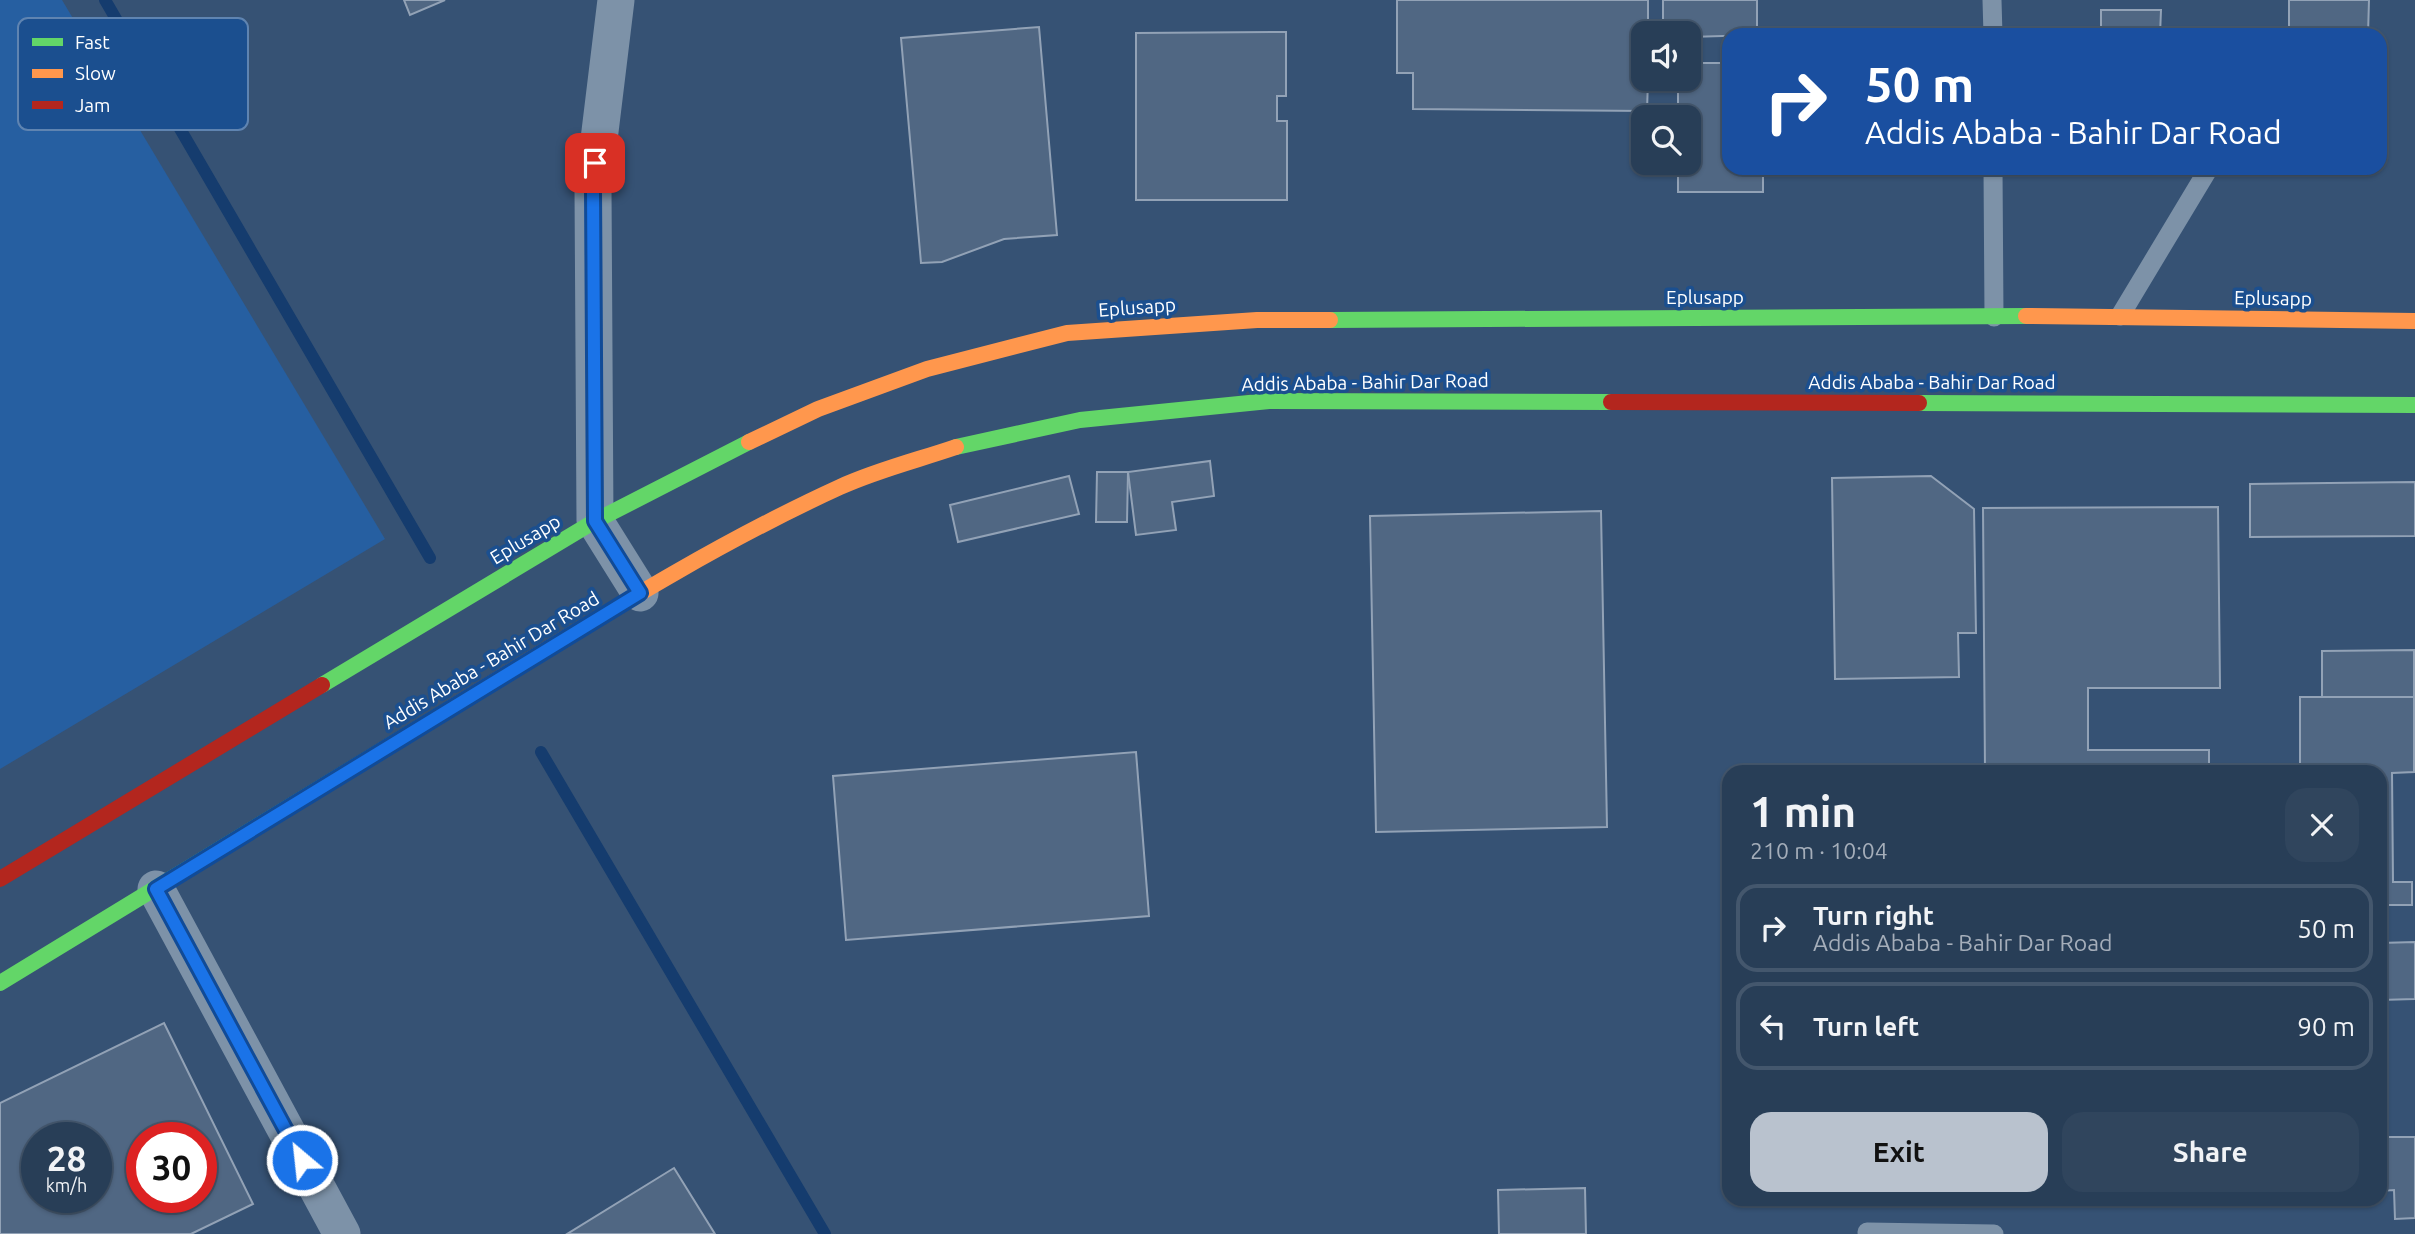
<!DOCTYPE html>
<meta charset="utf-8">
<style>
body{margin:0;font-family:Ubuntu,sans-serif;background:#30455d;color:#f1f3f6;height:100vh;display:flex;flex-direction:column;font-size:26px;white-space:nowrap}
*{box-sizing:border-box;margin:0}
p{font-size:23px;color:#a5aeba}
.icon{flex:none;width:38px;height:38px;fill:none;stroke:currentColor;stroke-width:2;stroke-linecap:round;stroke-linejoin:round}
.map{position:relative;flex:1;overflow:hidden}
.drawer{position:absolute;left:1722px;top:765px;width:665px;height:441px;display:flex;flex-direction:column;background:#283e57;border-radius:21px;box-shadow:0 2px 5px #0004,0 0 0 2px #44576d}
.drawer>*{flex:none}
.banner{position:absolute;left:1722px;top:28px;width:665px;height:147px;border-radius:21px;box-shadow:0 2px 5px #0004,0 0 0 2px #44576d;background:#1a4fa0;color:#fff;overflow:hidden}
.fabs{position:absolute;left:1631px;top:21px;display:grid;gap:14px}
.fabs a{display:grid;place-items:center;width:70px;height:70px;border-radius:14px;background:#283e57;box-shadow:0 2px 5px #0004,0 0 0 2px #44576d;font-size:35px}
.speed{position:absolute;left:21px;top:1122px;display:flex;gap:14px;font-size:35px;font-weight:700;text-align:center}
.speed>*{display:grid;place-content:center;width:91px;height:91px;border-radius:50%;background:#283e57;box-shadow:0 2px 5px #0004,0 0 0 2px #44576d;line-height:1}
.speed small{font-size:18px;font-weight:400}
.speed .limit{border:10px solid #d22;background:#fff;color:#111}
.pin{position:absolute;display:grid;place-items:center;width:60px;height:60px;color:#fff;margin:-30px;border-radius:14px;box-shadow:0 4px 10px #0006}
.me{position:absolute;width:77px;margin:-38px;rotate:332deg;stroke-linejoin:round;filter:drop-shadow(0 0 5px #0008)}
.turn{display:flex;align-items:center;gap:24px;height:147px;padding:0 28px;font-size:32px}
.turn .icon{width:91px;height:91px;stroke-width:2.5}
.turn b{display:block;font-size:49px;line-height:60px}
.round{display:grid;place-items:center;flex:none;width:74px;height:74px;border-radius:21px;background:#30455d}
.headline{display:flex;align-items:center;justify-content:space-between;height:119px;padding:0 28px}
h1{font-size:42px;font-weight:700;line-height:52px}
.action{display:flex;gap:14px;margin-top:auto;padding:14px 28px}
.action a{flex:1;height:80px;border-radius:21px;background:#b9c2ce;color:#111;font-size:28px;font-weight:700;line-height:80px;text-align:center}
.action a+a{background:#30455d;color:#f1f3f6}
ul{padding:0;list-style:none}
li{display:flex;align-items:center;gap:21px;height:88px;margin:0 14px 10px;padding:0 14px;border:4px solid #44576d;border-radius:21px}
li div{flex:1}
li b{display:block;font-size:26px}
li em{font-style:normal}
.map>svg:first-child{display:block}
.green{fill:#265fa1}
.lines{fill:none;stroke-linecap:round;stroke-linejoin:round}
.stream{stroke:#153c6e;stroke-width:12}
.building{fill:#506783;stroke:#92a2b6;stroke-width:2;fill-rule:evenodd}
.lane{stroke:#7d92a8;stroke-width:19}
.street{stroke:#7d92a8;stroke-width:37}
.fast{stroke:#63d668;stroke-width:16}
.slow{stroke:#ff974d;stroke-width:16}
.jam{stroke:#b3261e;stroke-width:16}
.route-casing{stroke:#114b97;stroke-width:18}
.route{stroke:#1a73e8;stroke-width:12}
.labels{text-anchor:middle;stroke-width:7;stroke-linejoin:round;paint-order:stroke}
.street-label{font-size:19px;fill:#fff;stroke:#1b4f8f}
.key{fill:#1b4f8f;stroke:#5f84b1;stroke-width:2}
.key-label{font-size:19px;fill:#fff}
</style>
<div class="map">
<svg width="2415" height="1234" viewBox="0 0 2415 1234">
<rect width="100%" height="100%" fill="#365274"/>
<path class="green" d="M0 0H62L385 539 0 769Z"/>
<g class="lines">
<g class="stream">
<path d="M105 0 430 558"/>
<path d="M541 752 825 1234"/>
</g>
</g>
<g class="building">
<path d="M404 0H445L410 15Z"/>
<path d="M1397 0H1648V33H1643V79H1648L1647 111 1413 109V73H1397Z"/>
<path d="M1663 0H1757V35L1689 37V33H1663Z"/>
<path d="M2289 0H2369L2368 35H2289Z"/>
<path d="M2101 10H2161L2160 35H2134V30H2101Z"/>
<path d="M1039 27 1057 235 1004 239 942 262 921 263 901 38Z"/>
<path d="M1286 32V96H1277V121H1287V200H1136V33Z"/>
<path d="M1689 63H1729V168H1763V192H1678V163H1689V117H1678V79H1689Z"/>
<path d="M1210 461 1214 496 1172 502 1176 530 1136 535 1128 472Z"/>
<path d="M1097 472H1128L1127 522H1096Z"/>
<path d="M1069 476 1079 514 958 542 950 505Z"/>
<path d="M1931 476 1974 509 1976 633H1958L1959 677 1835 679 1832 478Z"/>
<path d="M2415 482V536L2250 537V484Z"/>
<path d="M2218 507 2220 688H2088V750H2209V772H1985L1983 508Z"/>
<path d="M1601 511 1607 827 1376 832 1370 516Z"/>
<path d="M2414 650V697H2322V651Z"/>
<path d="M2300 697H2414V772L2392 773 2393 882H2412V905H2380V772H2300Z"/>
<path d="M1136 752 1149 916 846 940 833 776Z"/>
<path d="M2415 942V999L2380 1000V943Z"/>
<path d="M164 1023 253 1204 191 1234H0V1103ZM37 1138H96V1197H37ZM142 1138H201V1197H142Z"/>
<path d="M2380 1137H2415V1218L2395 1219 2394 1190 2380 1191Z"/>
<path d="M674 1168 715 1234H567Z"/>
<path d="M1585 1188 1586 1234H1499L1498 1190Z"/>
<rect x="1819" y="1199" width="205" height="3"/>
</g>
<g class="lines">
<g class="lane">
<path d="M1992 0 1993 35"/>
<path d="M1993 168 1994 317"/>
<path d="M2120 316 2209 168"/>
<path d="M1867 1232 1994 1234"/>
</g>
<g class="street">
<path d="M616 0 593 189 595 521 640 593"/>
<path d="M156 889 342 1234"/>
</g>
<g class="fast">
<path d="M1330 320 2026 316"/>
<path d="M1919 403 2415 405"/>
<path d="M956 447 1080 420 1269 401 1611 402"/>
<path d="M322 685 595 521 749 442"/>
<path d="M0 983 451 708"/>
</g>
<g class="slow">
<path d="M2026 316 2415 321"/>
<path d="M749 442 818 409 927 369 1067 333 1257 320H1330"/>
<path d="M451 708C578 631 704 549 840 487 877 470 918 460 956 447"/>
</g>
<g class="jam">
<path d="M1611 402 1919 403"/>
<path d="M0 879 322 685"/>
</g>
</g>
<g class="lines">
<g class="route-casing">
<path id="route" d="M302 1160 156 889 640 593 595 521 593 189 595 163"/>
</g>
<use href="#route" class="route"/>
</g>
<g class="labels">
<g class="street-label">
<text x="1705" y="304">Eplusapp</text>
<text transform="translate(2273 298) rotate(1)" y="7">Eplusapp</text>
<text transform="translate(1137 307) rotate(-4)" y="7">Eplusapp</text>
<text transform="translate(1365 382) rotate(-1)" y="7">Addis Ababa - Bahir Dar Road</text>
<text x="1932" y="389">Addis Ababa - Bahir Dar Road</text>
<text transform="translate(525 539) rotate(-31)" y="7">Eplusapp</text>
<text transform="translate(491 660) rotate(-31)" y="7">Addis Ababa - Bahir Dar Road</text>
</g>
</g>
<rect x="18" y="18" width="230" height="112" rx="10" class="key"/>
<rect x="32" y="38" width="31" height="8" fill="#63d668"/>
<rect x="32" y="69" width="31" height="9" fill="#ff974d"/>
<rect x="32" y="101" width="31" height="8" fill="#b3261e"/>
<g class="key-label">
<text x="75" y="49">Fast</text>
<text x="75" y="80">Slow</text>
<text x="75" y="112">Jam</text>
</g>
</svg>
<div class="fabs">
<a><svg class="icon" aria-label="sound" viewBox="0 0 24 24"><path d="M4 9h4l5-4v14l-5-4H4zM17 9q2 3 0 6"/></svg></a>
<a><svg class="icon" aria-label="search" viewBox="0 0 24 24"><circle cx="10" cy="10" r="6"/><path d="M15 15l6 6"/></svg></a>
</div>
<div class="speed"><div>28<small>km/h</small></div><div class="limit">30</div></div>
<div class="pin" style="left:595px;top:163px;background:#d93025"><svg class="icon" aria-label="arrive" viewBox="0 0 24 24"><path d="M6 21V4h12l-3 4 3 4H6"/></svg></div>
<svg class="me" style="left:302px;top:1160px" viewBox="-20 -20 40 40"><circle r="17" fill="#1a73e8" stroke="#fff" stroke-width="3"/><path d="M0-11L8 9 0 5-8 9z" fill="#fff"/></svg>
<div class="banner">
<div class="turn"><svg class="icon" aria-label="right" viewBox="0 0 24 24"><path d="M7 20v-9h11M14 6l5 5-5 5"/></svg><div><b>50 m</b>Addis Ababa - Bahir Dar Road</div></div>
</div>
<section class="drawer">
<div class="headline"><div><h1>1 min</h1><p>210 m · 10:04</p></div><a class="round"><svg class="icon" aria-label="close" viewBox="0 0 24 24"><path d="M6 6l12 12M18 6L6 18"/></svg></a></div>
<ul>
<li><svg class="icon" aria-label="right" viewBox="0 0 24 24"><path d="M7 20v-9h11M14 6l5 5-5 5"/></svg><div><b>Turn right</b><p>Addis Ababa - Bahir Dar Road</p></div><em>50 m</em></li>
<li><svg class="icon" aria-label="left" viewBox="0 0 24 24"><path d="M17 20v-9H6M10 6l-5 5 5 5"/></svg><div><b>Turn left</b></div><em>90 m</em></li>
</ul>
<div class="action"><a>Exit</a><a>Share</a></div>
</section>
</div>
